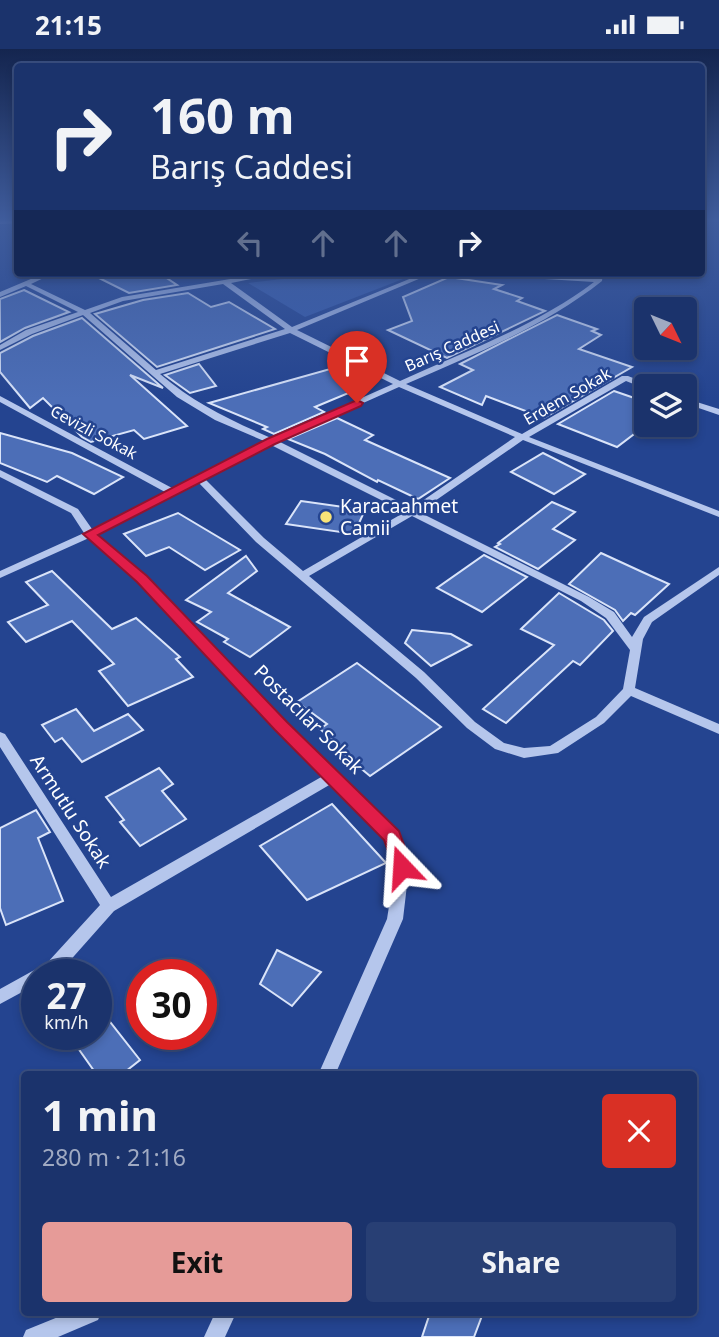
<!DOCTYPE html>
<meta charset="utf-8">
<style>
body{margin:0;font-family:"Noto Sans",sans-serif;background:#283f74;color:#f1f3f6;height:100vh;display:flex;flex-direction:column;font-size:26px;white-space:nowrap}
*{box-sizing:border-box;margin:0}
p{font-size:23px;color:#a0aac2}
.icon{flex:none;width:38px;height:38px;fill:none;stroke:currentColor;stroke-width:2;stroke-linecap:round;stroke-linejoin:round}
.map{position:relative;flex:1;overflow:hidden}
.details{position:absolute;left:21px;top:1022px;width:676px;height:245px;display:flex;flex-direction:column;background:#1b336c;border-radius:7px;box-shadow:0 4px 10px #0003,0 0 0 2px #394e7f}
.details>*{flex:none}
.guide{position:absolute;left:14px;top:14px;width:691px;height:214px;border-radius:7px;box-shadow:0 4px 10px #0003,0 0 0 2px #394e7f;background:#1b336c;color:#f1f3f6;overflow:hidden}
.needle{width:46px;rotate:133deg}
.tools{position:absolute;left:634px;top:248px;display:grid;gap:14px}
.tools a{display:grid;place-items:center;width:63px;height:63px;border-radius:7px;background:#1b336c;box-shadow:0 4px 10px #0003,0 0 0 2px #394e7f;font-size:35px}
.speed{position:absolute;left:21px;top:910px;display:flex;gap:14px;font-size:35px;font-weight:700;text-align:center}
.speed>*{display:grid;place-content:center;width:91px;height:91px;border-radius:50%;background:#1b336c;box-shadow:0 4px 10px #0003,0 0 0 2px #394e7f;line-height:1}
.speed small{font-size:18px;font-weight:400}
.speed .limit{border:10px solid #d22;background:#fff;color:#111}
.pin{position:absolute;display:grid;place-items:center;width:60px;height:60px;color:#fff;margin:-72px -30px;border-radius:50% 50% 50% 0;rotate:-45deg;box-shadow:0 0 7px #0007}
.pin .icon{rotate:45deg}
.me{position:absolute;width:77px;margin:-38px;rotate:340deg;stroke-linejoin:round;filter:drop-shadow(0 0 5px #0008)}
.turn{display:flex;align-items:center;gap:24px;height:147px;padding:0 21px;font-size:32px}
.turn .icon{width:91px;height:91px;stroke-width:2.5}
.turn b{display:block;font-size:49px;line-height:60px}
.lanes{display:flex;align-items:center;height:66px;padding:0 21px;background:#0003;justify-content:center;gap:35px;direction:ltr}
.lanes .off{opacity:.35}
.round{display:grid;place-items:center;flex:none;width:74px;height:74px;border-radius:7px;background:#283f74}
.summary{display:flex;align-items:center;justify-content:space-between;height:119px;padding:0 21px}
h1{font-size:42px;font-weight:700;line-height:52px}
.action{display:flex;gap:14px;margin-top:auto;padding:14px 21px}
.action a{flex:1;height:80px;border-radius:7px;background:#e69b98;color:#111;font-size:28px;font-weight:700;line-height:80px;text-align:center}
.action a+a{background:#283f74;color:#f1f3f6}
.status{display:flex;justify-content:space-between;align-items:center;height:49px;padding:0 35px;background:#1b336c;direction:ltr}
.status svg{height:19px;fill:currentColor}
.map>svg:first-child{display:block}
.green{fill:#385dad}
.building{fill:#4c6eb7;stroke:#dae4f9;stroke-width:2}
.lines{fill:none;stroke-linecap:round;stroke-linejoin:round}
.minor{fill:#b5c6ec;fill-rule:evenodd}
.major{fill:#fafbff;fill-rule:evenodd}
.route{fill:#e11d48;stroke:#92132f;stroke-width:2}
.poi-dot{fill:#f7e378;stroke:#244490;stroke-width:2.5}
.labels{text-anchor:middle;stroke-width:5;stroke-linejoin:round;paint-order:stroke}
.far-street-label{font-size:16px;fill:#fff;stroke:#244490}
.poi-label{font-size:19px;fill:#fff;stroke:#244490;text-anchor:start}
.street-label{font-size:19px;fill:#fff;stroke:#244490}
</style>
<div class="status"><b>21:15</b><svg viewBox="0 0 49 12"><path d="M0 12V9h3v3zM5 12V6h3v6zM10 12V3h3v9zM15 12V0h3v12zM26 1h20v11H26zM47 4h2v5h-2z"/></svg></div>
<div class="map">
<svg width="719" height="1288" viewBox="0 0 719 1288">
<rect width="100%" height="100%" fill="#244490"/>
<path class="green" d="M335 224H388L403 230 305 268 248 234Z"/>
<g class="building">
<path d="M89 224H159L177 236 129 244Z"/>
<path d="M449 228 502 236 494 240 522 249 517 252 545 262 447 309 388 281 412 272 403 248Z"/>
<path d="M24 241 69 263 25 279 0 293V250Z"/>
<path d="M188 244 211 258 229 253 275 280 157 318 95 265 143 251Z"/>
<path d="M557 266 597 280 592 282 601 286 579 300 632 318 544 369 486 347 482 356 440 338 473 321 460 315Z"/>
<path d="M82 269 163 339 130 326 187 377 144 390 134 381 91 393 82 388 43 349 30 359 0 323V304L33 287Z"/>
<path d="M199 315 216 337 190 344 165 326Z"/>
<path d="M330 320 363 338 315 358 324 363 274 385 263 380 267 378 209 354Z"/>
<path d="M614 342 646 353V376L617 398 558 375Z"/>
<path d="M337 369 373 386 365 391 450 429 418 450 378 431 377 433 325 405 288 390Z"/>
<path d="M0 384 72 404 123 428 94 445 57 427 47 433 0 414Z"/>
<path d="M543 404 585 425 554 445 511 423Z"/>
<path d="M301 452 365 461 354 485 286 475Z"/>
<path d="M552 453 575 463 553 480 575 491 538 520 495 498 500 495 498 494Z"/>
<path d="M178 464 240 501 205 521 169 498 146 507 124 485Z"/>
<path d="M601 504 651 527 669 535 635 566 631 564 623 572 615 561 569 535Z"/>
<path d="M484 506 527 528 482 563 437 539Z"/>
<path d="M246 507 257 522 228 544 290 578 250 608 224 593 228 590 197 573 211 563 186 551Z"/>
<path d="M52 522 112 580 136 569 180 608 176 610 193 628 128 657 99 622 114 615 72 572 26 593 8 573 48 556 26 533Z"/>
<path d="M559 544 604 571 613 582 580 616 573 612 506 674 483 660 554 596 521 580Z"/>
<path d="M412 581 451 585 471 596 431 617 405 594Z"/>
<path d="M357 614 441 678 370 727 346 707 350 705 320 680 327 675 297 653Z"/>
<path d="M76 660 94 682 128 665 143 681 82 713 62 689 55 693 42 676Z"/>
<path d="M159 719 173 735 162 742 186 770 140 797 120 773 124 771 106 748Z"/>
<path d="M332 755 386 814 307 851 260 797Z"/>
<path d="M36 761 50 783 38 789 63 852 6 876 0 859V779Z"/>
<path d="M277 901 321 923 292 957 260 935Z"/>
<path d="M96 955 140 1011 121 1026H97L68 985H96Z"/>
<path d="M430 1264H483L474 1288H422Z"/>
</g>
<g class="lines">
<g class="minor">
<path d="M45 224H54L31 235 85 261 122 248 267 224H282L231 234 292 278 424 224H433L297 281 400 332C466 302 536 277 594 233L477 226 474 224 597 229V224H603L602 232C544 278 474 305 406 335L522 385 622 327H628L651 336 652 338H646V340L626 332 529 388 719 462V468L523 391 419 463 589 548 614 563 632 588 644 568 719 518V526L652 573 643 590 635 639 719 675V685L631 647 604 674 558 704 524 709 495 700 467 679 416 629 256 493 198 433 97 486 146 528 285 674 338 723 400 788 409 819 403 870 335 1026H318L387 870 395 819 387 791 331 735 114 862 59 924 37 926V935L0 955V940L47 914 100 856 0 698V683L5 685 111 848 323 727 277 680 138 532 89 489 0 529V522L84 484 71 464 0 428V421L78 460 92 480 165 443 0 353V347L172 439 264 392 215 371 177 348 83 266 32 285 0 301V296L26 281 78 263 26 237 0 248V243ZM223 235 285 280 156 321 90 264 123 252ZM290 284 393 335 271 389C230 371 194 354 160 325ZM399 338 515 388 412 459 278 392ZM271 396 405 463 303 522 264 489 205 430ZM412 467 581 552 606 569 630 601 623 640 596 668 550 697 524 699 504 694 475 673 424 623 309 527Z"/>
<path d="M684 349 719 360V366L684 354Z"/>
<path d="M68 1264H101L98 1271 58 1288H23L26 1281Z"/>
<path d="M215 1264H236L225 1288H204Z"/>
</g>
<path class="major" d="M0 170H18V174L0 175Z"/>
</g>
<linearGradient id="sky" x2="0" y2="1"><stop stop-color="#14254f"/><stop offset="0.49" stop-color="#3f5c9c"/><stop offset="1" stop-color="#3f5c9c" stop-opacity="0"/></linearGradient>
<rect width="719" height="350" fill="url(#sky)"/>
<path class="route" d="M357 351 363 354 361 357 275 395 98 486 147 527 287 673 399 782 412 818 409 824 402 826 396 824 384 791 275 681 137 533 83 485 267 390Z"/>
<circle class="poi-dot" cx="326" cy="468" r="7"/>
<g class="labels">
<g class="far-street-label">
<text transform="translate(452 297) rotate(-24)" y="6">Barış Caddesi</text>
<text transform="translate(567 347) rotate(-30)" y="6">Erdem Sokak</text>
<text transform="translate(94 383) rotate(28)" y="6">Cevizli Sokak</text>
</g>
<g class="poi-label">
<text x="340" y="464">Karacaahmet<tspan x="340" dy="22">Camii</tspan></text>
</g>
<g class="street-label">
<text transform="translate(309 670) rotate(45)" y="7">Postacılar Sokak</text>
<text transform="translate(71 762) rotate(57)" y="7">Armutlu Sokak</text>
</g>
</g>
</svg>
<div class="tools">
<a><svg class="needle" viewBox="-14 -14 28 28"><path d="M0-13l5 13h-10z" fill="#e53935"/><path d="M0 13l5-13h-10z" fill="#a0aac2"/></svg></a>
<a><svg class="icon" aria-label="layers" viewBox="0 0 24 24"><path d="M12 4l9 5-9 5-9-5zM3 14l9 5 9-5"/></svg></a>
</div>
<div class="speed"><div>27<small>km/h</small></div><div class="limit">30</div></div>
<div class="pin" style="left:357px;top:354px;background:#d93025"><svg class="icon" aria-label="arrive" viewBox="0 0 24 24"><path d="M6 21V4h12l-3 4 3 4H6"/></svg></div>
<svg class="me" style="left:402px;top:818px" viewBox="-20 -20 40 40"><path d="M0-17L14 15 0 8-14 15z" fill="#e11d48" stroke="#fff" stroke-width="4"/></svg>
<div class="guide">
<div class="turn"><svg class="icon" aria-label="right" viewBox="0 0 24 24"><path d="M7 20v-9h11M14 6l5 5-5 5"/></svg><div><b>160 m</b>Barış Caddesi</div></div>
<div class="lanes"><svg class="icon off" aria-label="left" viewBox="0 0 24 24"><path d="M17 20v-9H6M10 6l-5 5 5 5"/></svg><svg class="icon off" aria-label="ahead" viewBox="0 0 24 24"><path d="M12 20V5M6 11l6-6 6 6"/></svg><svg class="icon off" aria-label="ahead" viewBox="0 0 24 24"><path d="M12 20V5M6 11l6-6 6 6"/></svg><svg class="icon" aria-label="right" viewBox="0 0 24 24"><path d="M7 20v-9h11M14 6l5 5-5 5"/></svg></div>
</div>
<section class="details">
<div class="summary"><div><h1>1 min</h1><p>280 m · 21:16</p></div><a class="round" style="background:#d93025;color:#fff"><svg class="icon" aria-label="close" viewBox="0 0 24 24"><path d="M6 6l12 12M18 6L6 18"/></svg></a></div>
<div class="action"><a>Exit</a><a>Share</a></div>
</section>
</div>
